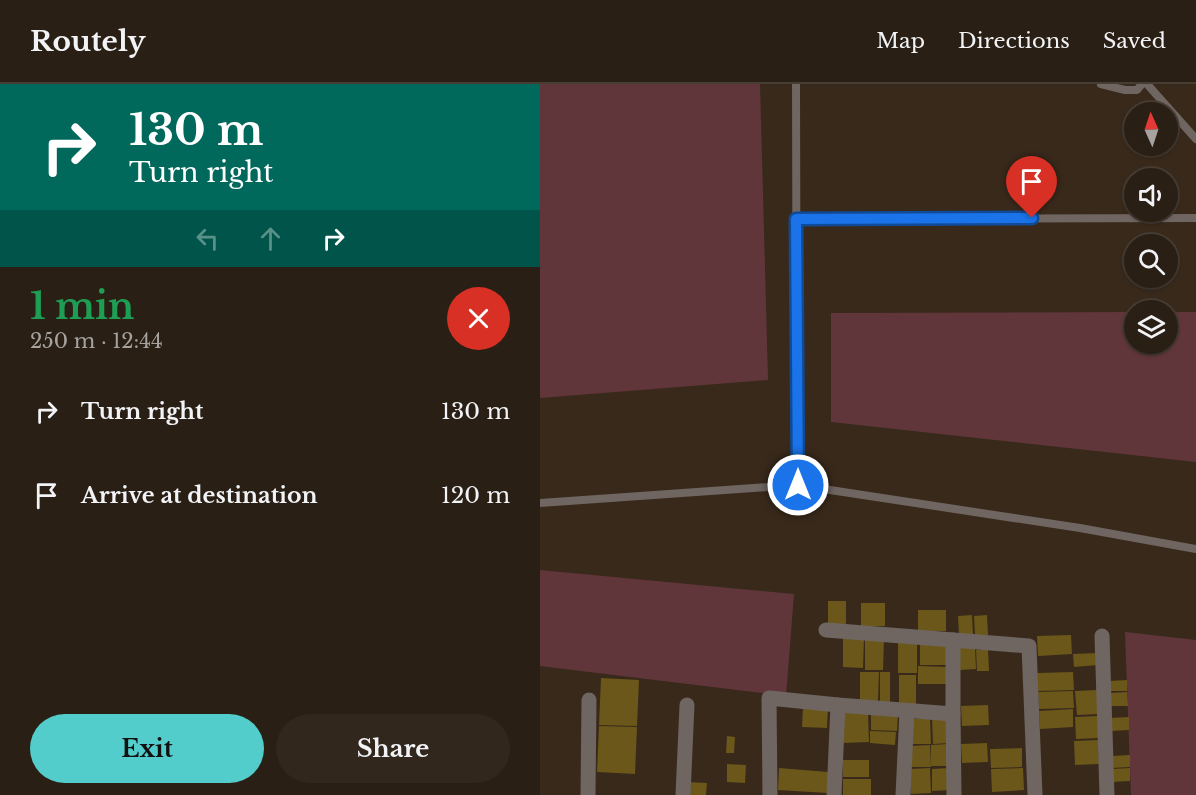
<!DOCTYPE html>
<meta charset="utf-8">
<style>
body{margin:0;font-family:"Libre Baskerville",serif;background:#32271d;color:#f1f3f6;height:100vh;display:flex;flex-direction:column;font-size:22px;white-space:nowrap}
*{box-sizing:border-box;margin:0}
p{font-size:20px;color:#a5a2a0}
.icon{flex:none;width:33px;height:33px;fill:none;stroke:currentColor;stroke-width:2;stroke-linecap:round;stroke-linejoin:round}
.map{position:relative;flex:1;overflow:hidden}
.sheet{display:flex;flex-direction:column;background:#2a1f14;width:540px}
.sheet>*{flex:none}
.hud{background:#00695c;color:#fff;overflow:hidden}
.needle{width:39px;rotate:357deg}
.fabs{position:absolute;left:584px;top:18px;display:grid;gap:12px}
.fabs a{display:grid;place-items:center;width:54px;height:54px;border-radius:50%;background:#2a1f14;box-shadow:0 2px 4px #0004,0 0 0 2px #463d34;font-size:30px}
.pin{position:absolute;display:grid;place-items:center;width:51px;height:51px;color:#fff;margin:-62px -26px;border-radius:50% 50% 50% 0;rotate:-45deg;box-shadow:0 0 6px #0007}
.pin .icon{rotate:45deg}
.me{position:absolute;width:66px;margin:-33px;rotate:0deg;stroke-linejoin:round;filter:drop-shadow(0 0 4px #0008)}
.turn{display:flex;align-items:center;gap:21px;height:126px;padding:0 30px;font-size:27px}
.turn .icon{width:78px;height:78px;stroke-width:2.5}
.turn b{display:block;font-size:42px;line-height:51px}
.lanes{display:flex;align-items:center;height:57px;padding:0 30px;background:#0003;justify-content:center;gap:30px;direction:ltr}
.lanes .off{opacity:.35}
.round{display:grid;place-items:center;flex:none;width:63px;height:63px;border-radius:32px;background:#32271d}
.overview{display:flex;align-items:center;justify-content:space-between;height:102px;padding:0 30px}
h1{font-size:36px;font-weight:800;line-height:45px;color:#1e9e55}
.cta{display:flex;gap:12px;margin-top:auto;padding:12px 30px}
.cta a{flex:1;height:69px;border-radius:36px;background:#53cdcb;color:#111;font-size:24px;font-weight:800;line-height:69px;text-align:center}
.cta a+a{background:#32271d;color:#f1f3f6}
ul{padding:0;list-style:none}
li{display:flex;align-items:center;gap:18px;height:84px;padding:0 30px}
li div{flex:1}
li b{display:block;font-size:22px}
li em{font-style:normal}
header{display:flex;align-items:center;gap:36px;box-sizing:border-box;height:84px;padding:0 30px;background:#2a1f14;border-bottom:2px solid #463d34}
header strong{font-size:28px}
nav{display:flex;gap:33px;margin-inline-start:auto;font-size:21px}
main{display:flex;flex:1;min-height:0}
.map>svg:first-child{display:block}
.green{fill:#61363b}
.building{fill:#6a5719}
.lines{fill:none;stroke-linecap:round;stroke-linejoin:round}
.lane{stroke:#6f6561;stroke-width:8}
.street{stroke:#6f6561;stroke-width:15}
.route-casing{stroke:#114b97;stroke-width:15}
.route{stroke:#1a73e8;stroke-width:10}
</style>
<header>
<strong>Routely</strong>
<nav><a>Map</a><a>Directions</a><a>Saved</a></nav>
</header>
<main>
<section class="sheet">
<div class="hud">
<div class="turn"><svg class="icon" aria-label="right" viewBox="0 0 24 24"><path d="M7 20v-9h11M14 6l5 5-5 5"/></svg><div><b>130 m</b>Turn right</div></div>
<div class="lanes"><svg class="icon off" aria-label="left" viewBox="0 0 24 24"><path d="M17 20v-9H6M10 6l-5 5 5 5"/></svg><svg class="icon off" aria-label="ahead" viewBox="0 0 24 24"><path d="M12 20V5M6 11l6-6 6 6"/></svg><svg class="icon" aria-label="right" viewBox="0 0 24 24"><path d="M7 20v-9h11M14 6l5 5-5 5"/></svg></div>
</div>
<div class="overview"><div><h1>1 min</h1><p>250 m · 12:44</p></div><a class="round" style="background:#d93025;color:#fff"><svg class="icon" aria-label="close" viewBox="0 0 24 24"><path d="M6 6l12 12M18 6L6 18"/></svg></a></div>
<ul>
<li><svg class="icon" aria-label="right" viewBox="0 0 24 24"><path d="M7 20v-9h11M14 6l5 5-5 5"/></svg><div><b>Turn right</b></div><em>130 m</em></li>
<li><svg class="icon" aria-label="arrive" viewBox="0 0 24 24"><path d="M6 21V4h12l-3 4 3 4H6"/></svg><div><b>Arrive at destination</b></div><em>120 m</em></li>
</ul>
<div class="cta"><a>Exit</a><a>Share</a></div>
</section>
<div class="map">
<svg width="656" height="711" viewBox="0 0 656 711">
<rect width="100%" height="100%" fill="#38291b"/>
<g class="green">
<path d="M0 0H220L228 296 0 314Z"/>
<path d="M594 228V260H627V228H656V378L291 338V229Z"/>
<path d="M0 486 254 510 246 612 0 582Z"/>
<path d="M585 548 656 556V711H591Z"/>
</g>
<g class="building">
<rect x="288" y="517" width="18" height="23"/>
<rect x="321" y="519" width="24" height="23"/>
<rect x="378" y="526" width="28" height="21"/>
<path d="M432 531 433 550 419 551 418 532Z"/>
<path d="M447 531 448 551 435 552 434 532Z"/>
<path d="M531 551 532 570 498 572 497 552Z"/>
<path d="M303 553 324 554 323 584 303 583Z"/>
<path d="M325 554H344L343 586H325Z"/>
<path d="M358 558 377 559V589H358Z"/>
<rect x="380" y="561" width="26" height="20"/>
<path d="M419 564H435L436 585 420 586Z"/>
<path d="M448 565 449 587H437L436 566Z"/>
<path d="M558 569V581L534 583 533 570Z"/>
<path d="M378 582 408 583V600H378Z"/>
<path d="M320 588H339L338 618H320Z"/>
<rect x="340" y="588" width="10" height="30"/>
<path d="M533 588 534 606 498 607 497 589Z"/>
<rect x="359" y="591" width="17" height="29"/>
<path d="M61 594 99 596 97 642 59 641Z"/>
<path d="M587 596V607H570L569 597Z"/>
<path d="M558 606 559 630 537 631 535 607Z"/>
<path d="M533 607 534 624 499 625 498 608Z"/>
<path d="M587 608 588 622H571L570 609Z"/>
<path d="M448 621 449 641 422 642 421 622Z"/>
<path d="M263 623 288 624 287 644 262 643Z"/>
<path d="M533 625V643L500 645 499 627Z"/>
<path d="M303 627H328L329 658 303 659Z"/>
<path d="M331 629 358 630 357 647 331 646Z"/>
<path d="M558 632 559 654 536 655 535 633Z"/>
<path d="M589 633V646L571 647 570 634Z"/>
<path d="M409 634 410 659 393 660 392 635Z"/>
<path d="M370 635H390L391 660H371Z"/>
<path d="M59 642 97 643 95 690 57 688Z"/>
<path d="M330 647 356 648 355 661 330 659Z"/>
<path d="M187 652 195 653 194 669H186Z"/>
<path d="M558 656 559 680 535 681 534 657Z"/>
<path d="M447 659 448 678 422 679 421 660Z"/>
<path d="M408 660 409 682H391V661Z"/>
<path d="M390 661 391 683H370L369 662Z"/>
<path d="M482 664V683L451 684 450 665Z"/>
<path d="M590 671V683L571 684V672Z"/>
<rect x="303" y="676" width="26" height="17"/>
<path d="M187 680 206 681 205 699 187 698Z"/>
<path d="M239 684 288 688V709L238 706Z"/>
<path d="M390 684 391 709 371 710 370 685Z"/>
<path d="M409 684 410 706 392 707V685Z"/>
<path d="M483 684 484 706 452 708 451 685Z"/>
<path d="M590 684V697L571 698V685Z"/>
<rect x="303" y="695" width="28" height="16"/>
<path d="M146 698 167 699 166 711H146Z"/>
</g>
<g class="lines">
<g class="lane">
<path d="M256 0 257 401"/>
<path d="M561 0 585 6H597L602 0"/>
<path d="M607 0 656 55"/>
<path d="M257 135 656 134"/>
<path d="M0 419 257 401 540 444 656 465"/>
</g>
<g class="street">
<path d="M286 546 489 562 495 711"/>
<path d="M562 552 567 711"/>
<path d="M413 630 414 711"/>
<path d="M48 711 49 616"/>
<path d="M143 711 147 621"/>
<path d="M230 711 229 614 298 621 413 630V556"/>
<path d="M294 711 298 621"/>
<path d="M363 711 367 627"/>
</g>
</g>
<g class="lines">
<g class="route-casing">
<path id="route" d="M258 401 256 135 492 134"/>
</g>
<use href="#route" class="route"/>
</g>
</svg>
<div class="fabs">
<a><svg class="needle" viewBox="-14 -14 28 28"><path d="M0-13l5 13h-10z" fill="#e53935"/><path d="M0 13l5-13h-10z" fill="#a5a2a0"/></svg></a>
<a><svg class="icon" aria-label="sound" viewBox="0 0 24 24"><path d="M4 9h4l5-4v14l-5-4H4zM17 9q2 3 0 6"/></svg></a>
<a><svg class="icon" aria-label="search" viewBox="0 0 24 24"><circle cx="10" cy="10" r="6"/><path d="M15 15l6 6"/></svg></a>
<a><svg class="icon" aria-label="layers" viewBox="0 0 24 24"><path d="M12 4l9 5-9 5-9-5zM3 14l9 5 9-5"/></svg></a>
</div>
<div class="pin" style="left:492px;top:134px;background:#d93025"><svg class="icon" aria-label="arrive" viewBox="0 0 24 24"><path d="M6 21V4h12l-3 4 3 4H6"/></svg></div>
<svg class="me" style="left:258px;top:401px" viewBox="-20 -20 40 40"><circle r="17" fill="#1a73e8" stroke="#fff" stroke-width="3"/><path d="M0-11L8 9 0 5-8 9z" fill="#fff"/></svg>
</div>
</main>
